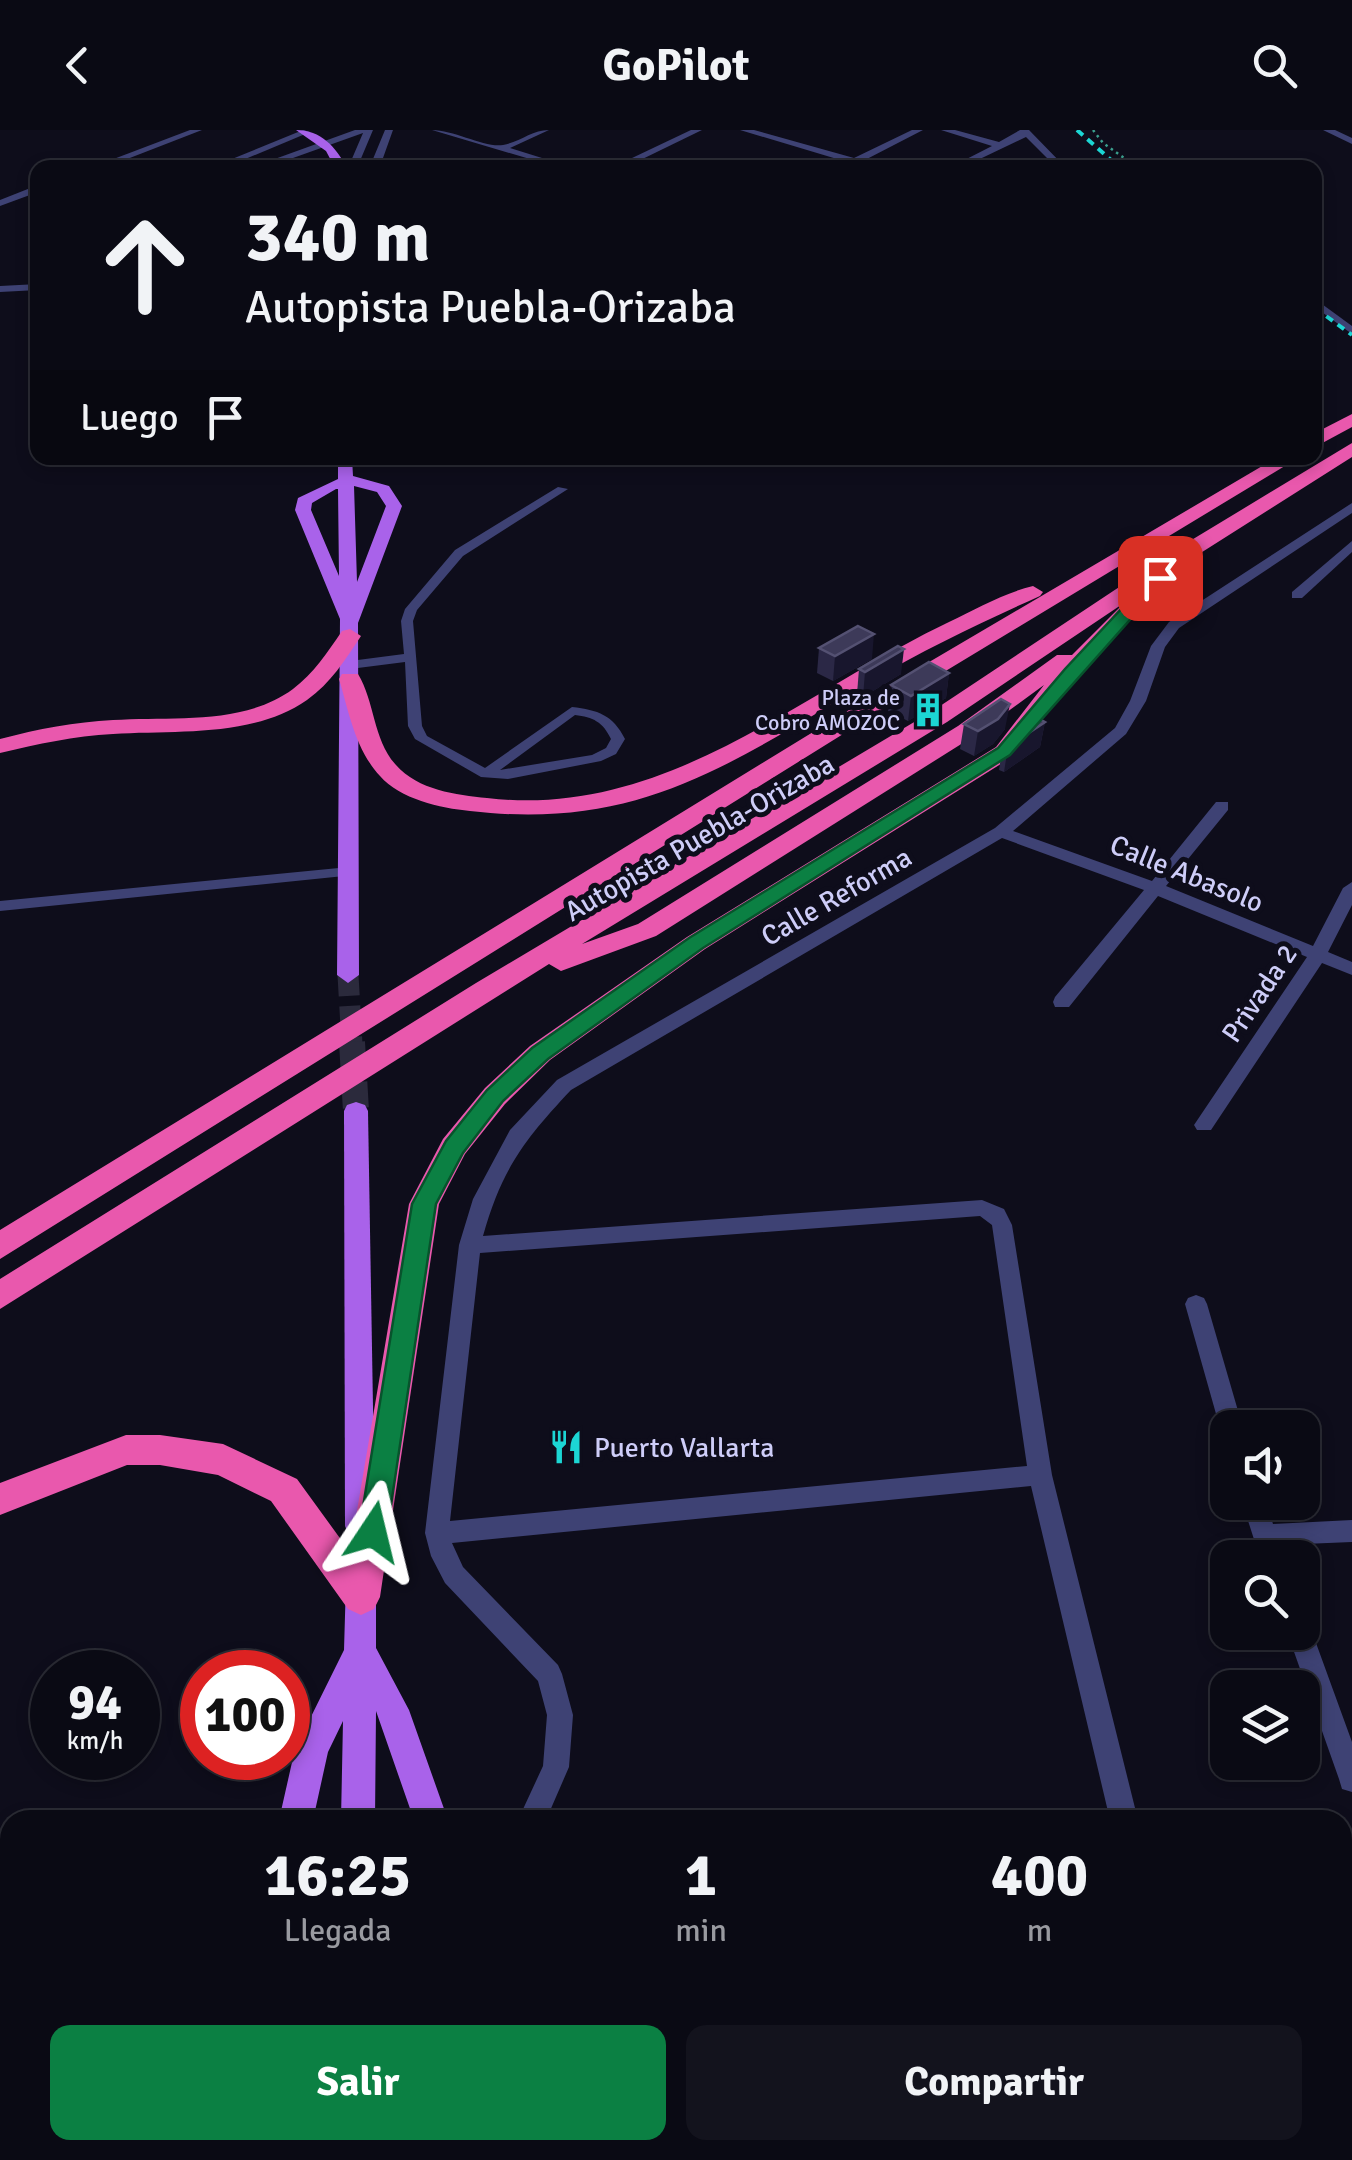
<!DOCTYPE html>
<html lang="es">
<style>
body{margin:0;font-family:Signika,sans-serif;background:#13131d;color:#f1f3f6;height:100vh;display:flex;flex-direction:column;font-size:38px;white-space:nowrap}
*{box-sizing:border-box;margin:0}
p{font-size:32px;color:#999aa0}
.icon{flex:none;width:55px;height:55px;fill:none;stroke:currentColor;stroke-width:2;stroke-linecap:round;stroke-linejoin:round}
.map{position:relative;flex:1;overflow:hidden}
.sheet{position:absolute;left:0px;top:1680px;width:1352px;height:350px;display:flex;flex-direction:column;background:#0a0a14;border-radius:30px 30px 0 0;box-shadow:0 5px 15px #0003,0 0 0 2px #2a2b34}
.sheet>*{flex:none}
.banner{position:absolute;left:30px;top:30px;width:1292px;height:305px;border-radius:20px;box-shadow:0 5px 15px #0003,0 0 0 2px #2a2b34;background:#0a0a14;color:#f1f3f6;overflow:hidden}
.controls{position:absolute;left:1210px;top:1280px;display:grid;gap:20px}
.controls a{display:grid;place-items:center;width:110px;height:110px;border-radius:20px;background:#0a0a14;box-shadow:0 5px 15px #0003,0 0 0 2px #2a2b34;font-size:50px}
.speed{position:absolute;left:30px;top:1520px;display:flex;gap:20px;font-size:50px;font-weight:700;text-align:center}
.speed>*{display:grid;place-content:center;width:130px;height:130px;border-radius:50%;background:#0a0a14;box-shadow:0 5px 15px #0003,0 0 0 2px #2a2b34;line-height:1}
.speed small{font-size:25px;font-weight:400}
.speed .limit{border:15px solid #d22;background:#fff;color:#111}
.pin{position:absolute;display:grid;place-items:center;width:85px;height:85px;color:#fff;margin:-42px;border-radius:20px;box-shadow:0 5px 15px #0006}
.me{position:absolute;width:110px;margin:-55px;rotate:10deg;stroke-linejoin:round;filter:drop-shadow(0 0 8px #0008)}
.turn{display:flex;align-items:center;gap:35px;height:210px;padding:0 50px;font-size:45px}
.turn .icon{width:130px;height:130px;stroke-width:2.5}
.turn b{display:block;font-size:70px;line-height:85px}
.then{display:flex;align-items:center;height:95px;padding:0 50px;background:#0003;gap:20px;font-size:38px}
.eta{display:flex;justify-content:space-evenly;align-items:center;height:170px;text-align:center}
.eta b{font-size:60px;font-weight:700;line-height:70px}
.action{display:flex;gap:20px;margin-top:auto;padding:20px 50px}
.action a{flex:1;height:115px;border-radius:20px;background:#0b8043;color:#fff;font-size:40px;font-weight:700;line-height:115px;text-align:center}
.action a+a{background:#13131d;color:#f1f3f6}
header{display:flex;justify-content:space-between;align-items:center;height:130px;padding:0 50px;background:#0a0a14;font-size:45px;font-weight:700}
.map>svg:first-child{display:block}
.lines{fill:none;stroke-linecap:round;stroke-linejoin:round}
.primary-tunnel-far1{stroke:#2b2a3c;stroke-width:21;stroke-dasharray:21 10;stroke-linecap:butt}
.primary-tunnel{stroke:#2b2a3c;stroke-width:26;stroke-dasharray:26 14;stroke-linecap:butt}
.path{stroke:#3b9f8e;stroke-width:2.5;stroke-dasharray:2.5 4;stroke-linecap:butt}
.lane{fill:#3e4274;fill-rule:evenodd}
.street{fill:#3e4274;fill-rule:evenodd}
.primary{fill:#a962ea;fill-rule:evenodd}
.highway{fill:#e958ad;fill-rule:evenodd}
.rail{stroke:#1cd6d4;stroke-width:4;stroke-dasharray:8 6;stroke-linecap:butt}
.wall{fill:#2b2846}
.shaded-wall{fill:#18162d}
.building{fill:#3d3a59;stroke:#545172;stroke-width:2.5}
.route{fill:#0b8043;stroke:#07532c;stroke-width:2.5}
.labels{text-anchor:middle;stroke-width:10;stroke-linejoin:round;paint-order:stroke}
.far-poi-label{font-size:22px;fill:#cecdf8;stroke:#0e0d1b;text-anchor:end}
.street-label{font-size:28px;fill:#cecdf8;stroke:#0e0d1b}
.poi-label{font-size:28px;fill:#cecdf8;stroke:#0e0d1b;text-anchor:start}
</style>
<header><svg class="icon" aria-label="back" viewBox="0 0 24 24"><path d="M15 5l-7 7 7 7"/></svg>GoPilot<svg class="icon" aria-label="search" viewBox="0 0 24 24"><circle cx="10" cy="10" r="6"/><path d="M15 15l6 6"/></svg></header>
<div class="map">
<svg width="1352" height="2030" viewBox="0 0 1352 2030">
<rect width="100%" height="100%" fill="#0e0d1b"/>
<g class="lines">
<path class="primary-tunnel-far1" d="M348 845 352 914"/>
<path class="primary-tunnel" d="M352 912 356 981"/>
<path class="path" d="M1093 0 1103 13 1138 38"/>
<g class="lane">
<path d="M558 357 568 359 463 426 417 480 413 491 422 596 427 606 485 638 572 577C598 580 613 585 625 609L616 624 601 631 508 649 481 647 415 609 408 596 405 532 350 539 344 535 350 531 404 524 401 491 405 479 455 420ZM575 585C593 587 603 592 611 609L606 618 592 625 500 640Z"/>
<path d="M349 737 354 739V745L0 781V771Z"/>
</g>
<g class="street">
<path d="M190 0H202L104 38H90Z"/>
<path d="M303 0 310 2 224 38H210Z"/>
<path d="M355 0H373L357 38H348L363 3 265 38H250Z"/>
<path d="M385 0H393L383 28 412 38 383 34 384 38H374L373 29Z"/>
<path d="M432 0C454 0 485 18 503 15 520 12 532 0 549 0L510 18 558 33 550 35Z"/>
<path d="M691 0H702L624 38H611Z"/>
<path d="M740 0H754L854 28 912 0H923L863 31 883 38H867Z"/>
<path d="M941 0H955L999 12 1020 0H1029L1066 38H1056L1052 33 1042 38H1030L1047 28 1026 7 961 38H949L992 16Z"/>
<path d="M1323 0H1335L1352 8V14Z"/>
<path d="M38 55V62L0 76V70Z"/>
<path d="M38 154V160L0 162V156Z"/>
<path d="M1315 169 1352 196V204L1315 177Z"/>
<path d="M1352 373V383L1179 498 1165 517 1146 571 1126 604 1013 701 1152 751 1216 672H1228V680L1166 756 1313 816 1343 758 1352 752V775L1328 822 1352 832V845L1322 833 1211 1000H1197L1194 995 1307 827 1158 766 1069 877H1055L1053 872 1055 867 1144 760 1002 708 571 960C524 1010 502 1039 483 1106L982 1070 1004 1079 1012 1095 1052 1345 1138 1690H1110L1031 1356 452 1413 463 1437 558 1535 562 1544 573 1585 569 1637 546 1690H518L543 1636 547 1585 538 1551 445 1453 431 1426 425 1403 459 1115 473 1069 510 1000 557 950 995 698 1115 598 1130 571 1151 516 1169 492ZM980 1086 992 1095 1027 1336 450 1391 480 1123Z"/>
<path d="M1352 411V422L1302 468H1292V462Z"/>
<path d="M1196 1165 1204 1168 1207 1174 1243 1298H1228V1306L1220 1298 1185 1174 1188 1168Z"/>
<path d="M1242 1372H1266L1273 1394 1352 1390V1412L1280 1415 1284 1428H1260Z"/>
<path d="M1302 1491 1308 1493 1312 1502 1352 1612V1662L1342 1659 1339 1649 1287 1502H1302Z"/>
<rect x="1342" y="1736" width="10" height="28"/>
<path d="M572 2020H615L620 2030H576Z"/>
<path d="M757 2020H787L789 2030H757Z"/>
</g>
<g class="primary">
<path d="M296 0C321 0 336 17 347 38H335L326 21Z"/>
<path d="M338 328H352L353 346 389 356 402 376 358 493 359 845 348 853 337 845 340 489 295 380 298 368 338 349ZM354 356 377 362 386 376 357 452ZM336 359H338L339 446 311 380 312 373Z"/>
<path d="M356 972 365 975 368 981 375 1396 371 1406 360 1410 349 1406 345 1396 344 981 347 975Z"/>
<path d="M361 1437 372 1441 376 1451V1518L409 1580 448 1690H414L376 1581 375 1690H341L343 1591 328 1622 313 1690H279L295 1619 344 1520 346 1451 350 1441Z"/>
<rect x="336" y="2020" width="38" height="10"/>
</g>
<g class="highway">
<path d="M1352 284V297L1315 317V303Z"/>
<path d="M1352 313V327L1147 457 1156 463 1152 467 1081 541 1012 627 705 819 550 930 505 974 465 1024 439 1074 380 1467 374 1479 361 1485 348 1479 271 1371 218 1345 160 1335H127L0 1385V1353L126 1305H160L223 1314 297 1349 350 1422 409 1074 443 1009 485 958 530 916 687 807 996 617 1044 555 974 606 656 806 561 841 549 834 0 1179V1149L476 853 931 582 1175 420ZM1124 473 1072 525H1057L958 596 638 794 582 814 947 592Z"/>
<path d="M1276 328H1298L901 568 0 1129V1100L885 558Z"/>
<path d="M1033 456 1043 462 1040 466C982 492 925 519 871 551 731 633 641 701 470 681 440 678 400 669 380 646 355 619 349 582 339 549L342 544H358C375 572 373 610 396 635 418 660 456 665 487 668 665 689 798 564 949 492 976 479 1004 463 1033 456Z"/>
<path d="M350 499 361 506C345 530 331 553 307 570 252 608 176 600 113 604 74 606 38 614 0 623V609C38 599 75 592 113 590 171 586 243 596 293 559 314 543 327 523 342 501Z"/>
</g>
<g class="rail">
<path d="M1077 0 1120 38"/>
<path d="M1315 178 1352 205"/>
</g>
</g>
<g class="wall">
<path d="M819 518 872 529 833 551 817 543Z"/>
<path d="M859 539 901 544 863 567 857 564Z"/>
<path d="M949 543 946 568 908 591 888 581 891 555Z"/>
<path d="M1045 592 1040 617 1004 642 999 640 1003 614Z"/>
<path d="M964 594 1005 599 993 614 974 626 960 619Z"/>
</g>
<g class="shaded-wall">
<path d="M874 504 872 529 833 551 835 526Z"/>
<path d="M904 519 901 544 863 567 865 542Z"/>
<path d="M949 543 946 568 908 591 911 566Z"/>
<path d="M1010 574 1005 599 993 614 974 626 978 601Z"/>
<path d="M1045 592 1040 617 1004 642 1008 617Z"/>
</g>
<g class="building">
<path d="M858 496 874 504 835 526 819 518Z"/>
<path d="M898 516 904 519 865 542 859 539Z"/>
<path d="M929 532 949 543 911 566 891 555Z"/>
<path d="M1001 569 1010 574 998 589 978 601 964 594Z"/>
<path d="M1034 586 1045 592 1008 617 1003 614 1020 604Z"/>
</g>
<path class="route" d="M1154 444 1167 448 1010 625 703 818 548 929 503 971 463 1023 436 1074 387 1402 382 1411 373 1415 363 1411 359 1402 412 1074 446 1011 487 960 532 918 689 808 998 618 1065 539Z"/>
<defs>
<g id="building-bare" transform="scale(2.7)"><path d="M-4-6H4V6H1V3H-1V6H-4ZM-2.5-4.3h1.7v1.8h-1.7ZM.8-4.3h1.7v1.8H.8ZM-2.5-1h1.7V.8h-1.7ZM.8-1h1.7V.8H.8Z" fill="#1cd6d4" stroke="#0e0d1b" stroke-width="2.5" paint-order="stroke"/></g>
<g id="restaurant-bare" transform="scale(2.7)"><path d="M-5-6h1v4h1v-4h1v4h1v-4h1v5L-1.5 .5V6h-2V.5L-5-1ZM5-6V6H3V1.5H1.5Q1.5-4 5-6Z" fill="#1cd6d4" stroke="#0e0d1b" stroke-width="2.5" paint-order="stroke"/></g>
</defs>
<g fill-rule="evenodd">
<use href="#building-bare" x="928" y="580"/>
<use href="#restaurant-bare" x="566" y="1317"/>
</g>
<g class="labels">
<g class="far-poi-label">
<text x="900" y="575">Plaza de<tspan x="900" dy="25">Cobro AMOZOC</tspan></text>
</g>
<g class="street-label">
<text transform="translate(699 707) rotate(-30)" y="10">Autopista Puebla-Orizaba</text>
<text transform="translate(1187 743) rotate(22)" y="10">Calle Abasolo</text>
<text transform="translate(836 766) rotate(-30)" y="10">Calle Reforma</text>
<text transform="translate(1259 863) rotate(-56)" y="10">Privada 2</text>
</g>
<g class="poi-label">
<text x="594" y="1327">Puerto Vallarta</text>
</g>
</g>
</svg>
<div class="controls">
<a><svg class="icon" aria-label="sound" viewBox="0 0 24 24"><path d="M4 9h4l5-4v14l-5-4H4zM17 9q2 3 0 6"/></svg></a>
<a><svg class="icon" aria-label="search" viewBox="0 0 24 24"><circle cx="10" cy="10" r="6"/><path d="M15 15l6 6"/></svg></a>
<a><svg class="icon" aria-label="layers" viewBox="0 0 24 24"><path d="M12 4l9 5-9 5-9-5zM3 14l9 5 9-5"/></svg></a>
</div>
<div class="speed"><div>94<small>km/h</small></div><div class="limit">100</div></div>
<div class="pin" style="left:1160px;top:448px;background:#d93025"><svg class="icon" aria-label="arrive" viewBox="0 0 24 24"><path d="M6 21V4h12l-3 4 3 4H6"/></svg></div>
<svg class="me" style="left:373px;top:1402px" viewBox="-20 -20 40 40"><path d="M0-17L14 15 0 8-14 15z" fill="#0b8043" stroke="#fff" stroke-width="4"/></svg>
<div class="banner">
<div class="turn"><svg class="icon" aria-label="ahead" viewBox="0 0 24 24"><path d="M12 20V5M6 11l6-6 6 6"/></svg><div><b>340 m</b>Autopista Puebla-Orizaba</div></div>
<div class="then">Luego<svg class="icon" aria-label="arrive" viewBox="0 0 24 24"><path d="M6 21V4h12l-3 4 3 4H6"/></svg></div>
</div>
<section class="sheet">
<div class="eta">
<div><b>16:25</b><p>Llegada</p></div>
<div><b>1</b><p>min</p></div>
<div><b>400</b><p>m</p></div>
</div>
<div class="action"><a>Salir</a><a>Compartir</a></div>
</section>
</div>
